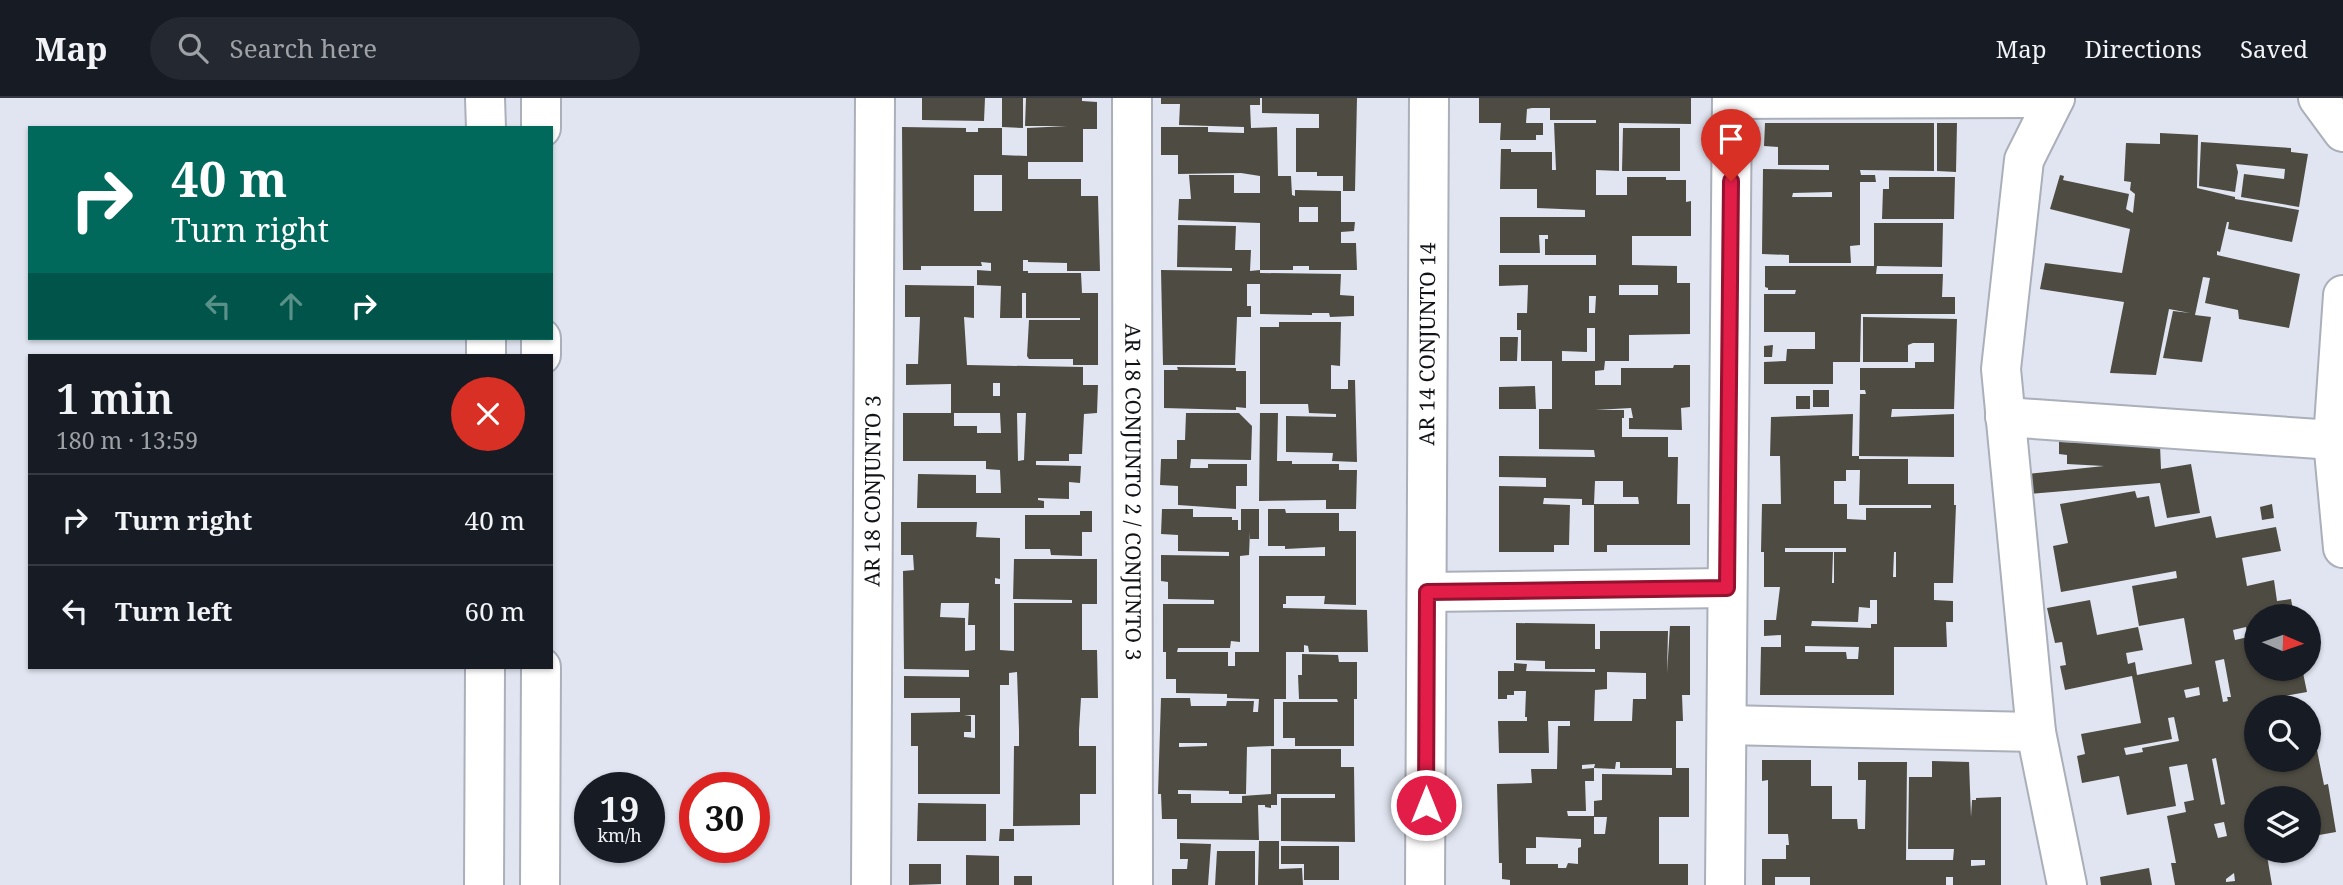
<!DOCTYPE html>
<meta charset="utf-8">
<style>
body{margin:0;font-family:"Noto Serif",serif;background:#242831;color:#f1f3f6;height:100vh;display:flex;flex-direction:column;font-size:26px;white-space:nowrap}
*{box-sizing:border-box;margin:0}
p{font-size:23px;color:#9ea1a6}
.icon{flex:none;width:38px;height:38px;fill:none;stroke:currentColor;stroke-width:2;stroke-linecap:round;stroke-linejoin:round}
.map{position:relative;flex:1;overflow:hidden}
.sheet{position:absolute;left:28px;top:256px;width:525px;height:315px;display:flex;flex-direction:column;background:#171b24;border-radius:0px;box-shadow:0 2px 5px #0004}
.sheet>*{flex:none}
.banner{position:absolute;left:28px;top:28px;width:525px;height:214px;border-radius:0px;box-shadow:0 2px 5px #0004;background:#00695c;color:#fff;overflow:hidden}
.needle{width:46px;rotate:92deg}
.fabs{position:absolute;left:2244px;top:506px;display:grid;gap:14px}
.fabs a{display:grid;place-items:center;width:77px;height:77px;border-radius:50%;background:#171b24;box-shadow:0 2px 5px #0004;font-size:35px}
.speed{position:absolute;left:574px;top:674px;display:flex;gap:14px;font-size:35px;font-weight:700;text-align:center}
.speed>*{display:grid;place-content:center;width:91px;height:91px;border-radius:50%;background:#171b24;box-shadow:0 2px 5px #0004;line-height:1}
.speed small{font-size:18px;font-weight:400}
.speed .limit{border:10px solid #d22;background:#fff;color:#111}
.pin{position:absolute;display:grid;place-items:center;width:60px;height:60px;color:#fff;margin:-72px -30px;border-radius:50% 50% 50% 0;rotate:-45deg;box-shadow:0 0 7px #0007}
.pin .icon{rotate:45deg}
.me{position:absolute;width:77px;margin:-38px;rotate:0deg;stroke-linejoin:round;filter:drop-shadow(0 0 5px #0008)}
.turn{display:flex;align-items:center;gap:24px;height:147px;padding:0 28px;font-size:32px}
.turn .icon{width:91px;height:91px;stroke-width:2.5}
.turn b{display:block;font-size:49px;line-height:60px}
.lanes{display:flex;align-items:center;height:66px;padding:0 28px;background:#0003;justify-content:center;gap:35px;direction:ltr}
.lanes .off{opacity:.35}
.round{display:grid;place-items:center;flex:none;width:74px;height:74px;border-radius:37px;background:#242831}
.head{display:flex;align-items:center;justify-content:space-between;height:119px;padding:0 28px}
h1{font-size:42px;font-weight:600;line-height:52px}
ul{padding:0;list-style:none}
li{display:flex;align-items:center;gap:21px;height:91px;padding:0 28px;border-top:2px solid #363941}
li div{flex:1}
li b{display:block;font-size:26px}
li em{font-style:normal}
header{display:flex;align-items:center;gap:42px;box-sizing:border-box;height:98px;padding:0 35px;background:#171b24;border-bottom:2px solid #363941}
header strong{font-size:33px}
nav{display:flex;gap:38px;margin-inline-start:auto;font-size:24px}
.search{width:490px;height:63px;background:#242831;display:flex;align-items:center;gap:18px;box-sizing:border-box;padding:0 24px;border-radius:38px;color:#9ea1a6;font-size:26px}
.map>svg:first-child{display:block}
.building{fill:#4e4c42;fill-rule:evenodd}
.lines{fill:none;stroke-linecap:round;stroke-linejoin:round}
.minor-casing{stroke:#aaafba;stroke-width:42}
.minor{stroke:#fff;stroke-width:38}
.route-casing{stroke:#92132f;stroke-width:18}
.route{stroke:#e11d48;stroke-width:12}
.labels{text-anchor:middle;stroke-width:7;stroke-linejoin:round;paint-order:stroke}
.street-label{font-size:21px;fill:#111317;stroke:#e0e5f1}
</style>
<header>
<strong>Map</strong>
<div class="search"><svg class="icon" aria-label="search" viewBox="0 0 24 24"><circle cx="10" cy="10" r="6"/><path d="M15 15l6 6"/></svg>Search here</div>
<nav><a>Map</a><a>Directions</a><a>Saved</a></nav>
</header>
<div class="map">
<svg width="2343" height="787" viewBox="0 0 2343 787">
<rect width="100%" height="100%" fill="#e0e5f1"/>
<g class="building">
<path d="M922 0H985L984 23 922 22Z"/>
<path d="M1002 0H1023V30L1002 29Z"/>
<path d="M1026 0H1082V3L1097 4V31H1083V64H1028V81H1081V98H1098L1100 173H1067V165L1028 164V162H1023V173H1028V175H1081L1082 195H1098V267H1073V261H1029L1027 258 1029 222H1080V220H1026V195H1022V220H1000L1001 188 977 187V172L991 173V165L981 164 982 168H921V172H903L902 29 966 30V34H978V30H1002V57L1027 58V30L1067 28H1025ZM974 77H1002V113H974Z"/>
<path d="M1161 0H1260V7H1250L1251 30 1277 29 1278 78H1291L1292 97 1295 98V92L1341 93V124H1355L1354 133 1341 134V145H1356L1357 172H1309V168H1293V172H1260V125L1178 122 1179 101H1191L1189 77H1234V95H1260V78L1241 75 1178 76V57H1161V29H1208V34L1244 35V29L1179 27 1180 6H1161ZM1299 109H1318V124H1299Z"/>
<path d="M1262 0H1357L1355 93H1343V78H1317V74H1296V30H1319V16L1262 15Z"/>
<path d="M1479 0H1691V26L1619 25V73L1596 72V97H1627V79H1666V82H1686V104L1691 103V138H1632V167L1677 168V185H1690V236L1629 237V263H1605L1604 272 1595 273V287H1621V270H1673L1674 267H1690V309L1681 310 1682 332 1629 331V320H1633L1631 310 1595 312H1624V320H1622V339H1668V359H1678L1677 406H1690V447H1607V454H1594V407H1582V401L1544 400 1543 406 1570 407 1569 447H1554V454H1499V388L1546 389V380L1499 379V358L1595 359 1594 352 1539 351V311H1552V263H1521V232H1517V215H1527L1528 187 1499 188V167H1596V157H1545V141H1548V137H1539L1540 155H1500V119H1585V112L1537 110V91H1500L1501 51H1511V54H1552V72H1556L1554 25H1596V22H1550V10H1532L1527 11 1526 25H1543V37H1536V42H1500L1501 25H1479ZM1619 187H1658V197H1619ZM1589 198H1596L1595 215H1589ZM1587 230H1595V263H1562V253L1587 254ZM1595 383H1623V399H1638L1639 406H1594Z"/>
<path d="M1765 25H1934V73L1860 72 1861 77H1875L1876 84H1860V147L1850 148 1851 165H1789V157L1762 156 1763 71 1829 72V67H1778V49L1764 48ZM1832 94V99H1792L1793 95Z"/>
<path d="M1937 25H1957L1956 74 1937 73Z"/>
<path d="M1623 30H1680V73H1622Z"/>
<path d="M2160 35 2198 37 2197 90 2235 99V101L2299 112 2292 144 2228 131 2229 124H2227L2220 154 2217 153V157L2300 176 2289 230 2239 221 2238 212 2205 205 2210 180 2203 179 2195 217 2211 219 2202 264 2163 260 2173 213 2190 215 2169 211 2156 277 2110 275 2124 204 2040 191 2045 165 2122 175 2130 131 2050 111 2060 77 2064 78 2063 82 2129 96 2126 111 2133 115 2135 96 2130 92 2131 84 2124 83 2126 45 2160 46Z"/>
<path d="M2201 44 2291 50V54L2308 56 2299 109 2241 99 2244 76 2284 81 2285 71 2236 66 2238 74 2235 94 2199 88Z"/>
<path d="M1889 79H1955L1954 121H1882L1883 91H1889Z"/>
<path d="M1874 125H1943L1942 169 1877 168 1876 176H1943L1942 199H1955V216H1861L1860 264H1833V286H1764V264L1786 263 1787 251H1815V234H1764V196H1795L1796 192H1768V190L1765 189V168H1874Z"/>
<path d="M1178 127 1236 128 1235 152H1251L1250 173 1260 172V175L1341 176 1340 197 1354 198V218L1330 219 1329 215H1312V217L1260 216V186H1247V208H1251V219H1237L1235 267H1163L1161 172 1232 173V170L1177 169Z"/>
<path d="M905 187 974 188V220L964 219 967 267 1083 269V287H1098L1097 315 1084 316 1082 356H1069V363H1036V367L1081 368 1080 385 1069 384V401L1038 400V402L1044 403V410H917L918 376 976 377V395H1001L1000 372 986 371V363H903V315H951V286L906 287V266H918L920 219H905ZM993 285H1000V298H993ZM954 315H1000L1001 335H977V328H954ZM1017 315H1026L1024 362 1018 363Z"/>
<path d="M1863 219 1957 221 1954 311H1892L1891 319 1954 316V359L1859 358 1860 296H1866L1865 292H1860V270H1915V264H1934V245H1913L1908 247V264H1863Z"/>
<path d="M1279 224H1341L1340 268 1331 267V291H1348V282H1355L1357 364 1332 363 1333 355 1286 354V318L1336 319V316L1309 315 1308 306H1260V229H1279Z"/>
<path d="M1500 239H1518L1517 263H1500Z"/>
<path d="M1773 247 1772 259H1764V248Z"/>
<path d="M1177 269 1236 270V273H1246V310L1236 309V312L1164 310V272H1178Z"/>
<path d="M1535 288 1536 311H1499V289Z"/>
<rect x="1813" y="292" width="16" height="17"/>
<rect x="1796" y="298" width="14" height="13"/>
<path d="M1186 315H1239L1252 328 1251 362 1191 361 1190 370H1208V366H1247V388H1236V411L1178 407V388L1160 387 1161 361H1177V342H1185Z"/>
<path d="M1260 315H1278L1277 363H1292V366H1339V372H1357L1356 411H1326V402L1259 403Z"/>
<path d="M1853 316 1852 358H1859V361H1908V386H1954V407H1956L1953 485H1934V502L1953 503V524H1946L1947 549H1894V597H1760L1761 549H1781V537L1764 538V522H1776L1780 489H1764V454H1761L1762 406H1781L1780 358H1770L1771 319ZM1846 372H1860L1859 407H1931V410H1866V422L1847 421V406H1834V383H1846ZM1785 450H1846V454H1834V485H1832L1833 454H1785ZM1894 454H1896V479H1893ZM1870 502H1877V526H1871V530L1811 528 1812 523 1858 524 1859 509 1870 510ZM1805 548 1859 549 1858 561H1847L1846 554H1805Z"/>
<path d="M2059 344 2160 347 2161 371 2191 366 2200 415 2167 420 2160 385 2030 396 2028 376 2104 368 2067 366V357L2059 356Z"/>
<path d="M2135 393 2137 400 2149 398 2155 429 2211 418 2216 440 2276 429 2281 453 2242 460 2247 488 2274 482 2277 503 2291 501 2294 518H2256V570H2302L2307 594 2268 601 2269 609H2256V662H2308V643L2315 642 2324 687 2328 686 2336 734 2308 739V700H2256V713L2247 714 2252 739H2256V752H2266L2272 787H2175L2171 765H2176L2167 718 2186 714 2184 704 2194 702 2187 666 2169 669 2176 708 2127 717 2119 678 2082 685 2077 658 2085 656 2081 636 2141 625 2132 578 2065 592 2060 568 2066 567 2062 544 2055 545 2047 510 2090 502 2097 537 2138 529 2143 552 2126 555 2128 566 2135 564 2137 577 2192 566 2184 520 2139 528 2132 488 2177 480 2176 473 2061 494 2053 448 2068 445 2060 406ZM2246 529 2248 539 2235 542 2233 532ZM2224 561 2231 599H2227L2228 603 2223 604 2215 563ZM2199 589 2200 597 2186 600 2184 592ZM2174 619 2179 643 2142 650 2143 654 2126 657 2124 650 2172 641 2168 620ZM2216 660 2225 706 2221 707 2212 661ZM2224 724 2227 738 2218 740 2214 726ZM2234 775 2235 783 2226 784V781Z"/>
<path d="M2272 406 2274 420 2262 422 2260 409Z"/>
<path d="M1162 411H1193V419H1232V422H1238V432H1241V411H1259V441H1250V433L1249 457 1240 458V544L1231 543 1230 550H1178L1177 554H1228V568H1235V554H1259V458H1325V449L1285 451V448H1268V411H1285L1286 415H1339V433H1356V507L1324 506 1325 498H1286V506H1283V510L1367 512 1368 554H1309L1308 548 1304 547V554H1286V601H1274V648L1247 649 1246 696H1229V693L1178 692V696H1191V705H1242V698L1271 696V651H1341V669H1354L1355 744 1281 743V700H1335V696H1277V707H1271V710L1265 709V707H1258L1259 742 1177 741V721H1162L1161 696H1158L1161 600H1190L1191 608H1226L1227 603H1254L1253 614H1258L1259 601 1227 600V596L1176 595V581H1166V554H1163V506H1214V502L1168 501V484L1161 483V457L1229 458V454L1178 453V437L1161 436ZM1179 645H1207V648L1179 649Z"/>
<path d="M1080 413H1092V434H1082V458L1051 457 1050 451H1025V417H1080Z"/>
<path d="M901 424H977L976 439 1000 440V481L995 480V486H1000V552L1014 553V505H1072V502L1013 501 1014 461H1097V506H1082V552H1097L1098 600H1081L1079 632V648H1096V696H1080V727L1013 728 1014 648H1019V632L1017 574 1009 575V587H1000V696H918V648H911V615L960 614V600H904V578L969 579V572L904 571 903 473 914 472 913 457H901ZM941 505H969L968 527H975V552L965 553V520L940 519ZM964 617H975V640L964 639V634H971V618Z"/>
<path d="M1516 525 1595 526V551H1600V533H1668L1667 575 1670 528H1690V597H1682L1683 623H1676V670H1689V719H1659V766H1688V787H1510V782L1502 781V765H1499L1497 686 1532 685 1531 671H1557L1558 628H1570V623H1548L1549 655H1499L1498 623H1527V619H1525L1526 593H1514V597H1507V601H1498V573H1514V565L1527 566 1526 573 1595 574V571H1545V563L1516 562ZM1607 574 1646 575V601H1633L1632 623H1594L1595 592 1607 591ZM1616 664H1620V670H1672V677L1602 676V702L1594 703V719H1607L1605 736H1594V718H1568L1567 713H1586L1585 683H1594V670L1615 671ZM1595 666 1594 670 1582 671V667ZM1536 739 1581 741V749L1578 750V766L1568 765 1566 770H1558V766H1526V750H1536Z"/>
<path d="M1302 556 1338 557 1339 564H1357V601H1354V648H1295V640H1283V604H1338L1337 601H1299L1298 577H1302Z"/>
<path d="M1762 662H1811V688H1832V721H1857L1858 731H1865L1866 682H1858V664H1907L1906 762H1953L1954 751H1908L1909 679H1932V663L1969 664 1971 719 1972 702H1976V700L2001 699V787H1953V779H1946V787H1810V779H1775V787H1762V761H1786V747H1789L1788 736H1768V682L1762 683ZM1971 762H1985V767L1971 768Z"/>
<path d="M918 705 986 706V743H917Z"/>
<path d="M1000 731H1014V743H999Z"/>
<path d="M1259 743H1279V771L1302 770 1303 787H1258Z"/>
<path d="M1180 745 1211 746 1208 787H1172V771H1187L1188 761H1180Z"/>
<path d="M1281 748H1339V782H1304V766H1281Z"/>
<path d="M1217 753H1255V787H1215Z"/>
<path d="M966 757 999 758V787H966Z"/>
<path d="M909 766H941V786L909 787Z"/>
<path d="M2149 770 2152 787H2101L2100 779Z"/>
<rect x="1014" y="778" width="18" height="9"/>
</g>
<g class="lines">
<g class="minor-casing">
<g id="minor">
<path d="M485 0 486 30"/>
<path id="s1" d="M1132 0 1133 787"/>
<path d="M2055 0 2024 62 2001 271 2036 634 2067 787"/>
<path d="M2318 0 2343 34"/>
<path d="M1732 1 2055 0"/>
<path d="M541 30V0"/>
<path d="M2343 197 2333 342 2343 450"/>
<path d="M486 240V257"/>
<path d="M541 257V240"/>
<path d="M2005 319 2333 342"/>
<path d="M1427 494 1727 490"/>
<path d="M1727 627 2036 634"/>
<path d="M484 787 485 569"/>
<path d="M540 787 541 569"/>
<path id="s2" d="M871 787 875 0"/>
<path id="s3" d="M1425 787 1429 0"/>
<path d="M1725 787 1732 0"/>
</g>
</g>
<use href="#minor" class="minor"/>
</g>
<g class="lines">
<g class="route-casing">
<path id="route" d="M1426 707 1427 494 1727 490 1731 83"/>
</g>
<use href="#route" class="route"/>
</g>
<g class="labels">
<g class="street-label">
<text dy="7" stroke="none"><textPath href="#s3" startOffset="541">AR 14 CONJUNTO 14</textPath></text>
<text dy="7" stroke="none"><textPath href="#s2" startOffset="394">AR 18 CONJUNTO 3</textPath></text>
<text dy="7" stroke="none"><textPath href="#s1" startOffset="394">AR 18 CONJUNTO 2 / CONJUNTO 3</textPath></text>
</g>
</g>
</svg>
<div class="fabs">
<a><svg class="needle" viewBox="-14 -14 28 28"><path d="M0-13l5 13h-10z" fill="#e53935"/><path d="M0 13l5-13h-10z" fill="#9ea1a6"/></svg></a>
<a><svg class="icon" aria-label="search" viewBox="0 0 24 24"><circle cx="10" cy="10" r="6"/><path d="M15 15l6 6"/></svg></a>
<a><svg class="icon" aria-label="layers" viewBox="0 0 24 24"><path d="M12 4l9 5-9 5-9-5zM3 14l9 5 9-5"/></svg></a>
</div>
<div class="speed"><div>19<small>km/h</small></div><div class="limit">30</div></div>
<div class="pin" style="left:1731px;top:83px;background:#d93025"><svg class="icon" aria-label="arrive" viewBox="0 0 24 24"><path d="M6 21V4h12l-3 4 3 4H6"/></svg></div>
<svg class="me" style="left:1426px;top:707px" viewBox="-20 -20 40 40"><circle r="17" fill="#e11d48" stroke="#fff" stroke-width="3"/><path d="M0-11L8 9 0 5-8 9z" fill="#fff"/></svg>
<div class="banner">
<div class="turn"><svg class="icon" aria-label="right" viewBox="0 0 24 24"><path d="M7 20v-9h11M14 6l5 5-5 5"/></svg><div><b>40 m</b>Turn right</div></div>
<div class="lanes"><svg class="icon off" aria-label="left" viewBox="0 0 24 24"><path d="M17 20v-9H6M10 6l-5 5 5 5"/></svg><svg class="icon off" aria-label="ahead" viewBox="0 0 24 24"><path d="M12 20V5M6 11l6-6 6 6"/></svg><svg class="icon" aria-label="right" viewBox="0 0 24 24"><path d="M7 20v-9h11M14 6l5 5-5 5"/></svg></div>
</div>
<section class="sheet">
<div class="head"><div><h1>1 min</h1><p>180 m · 13:59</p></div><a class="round" style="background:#d93025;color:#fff"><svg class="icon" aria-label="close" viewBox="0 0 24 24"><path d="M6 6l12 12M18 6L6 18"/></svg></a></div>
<ul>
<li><svg class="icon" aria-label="right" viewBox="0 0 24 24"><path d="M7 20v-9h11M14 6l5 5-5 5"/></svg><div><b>Turn right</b></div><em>40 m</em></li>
<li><svg class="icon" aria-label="left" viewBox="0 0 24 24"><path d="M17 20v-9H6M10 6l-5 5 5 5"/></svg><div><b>Turn left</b></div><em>60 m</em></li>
</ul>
</section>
</div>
